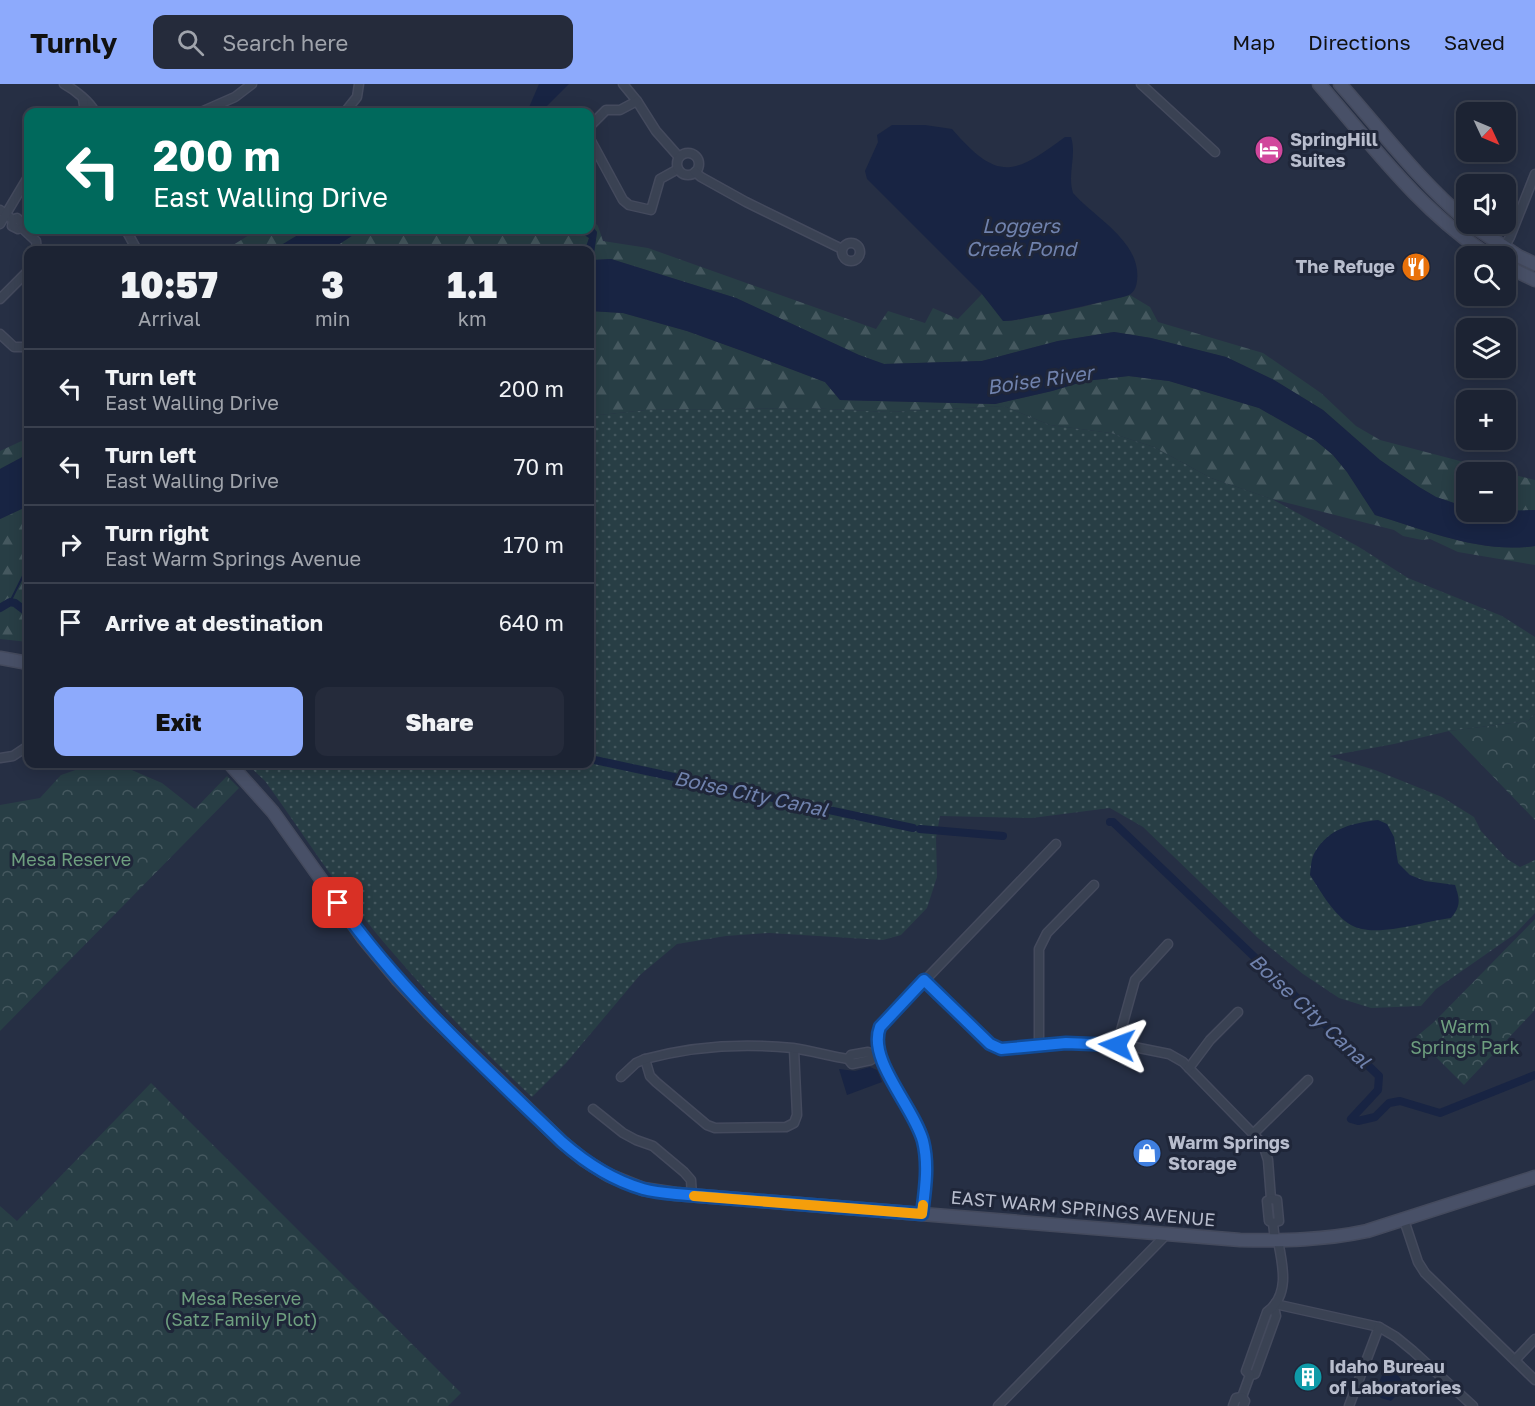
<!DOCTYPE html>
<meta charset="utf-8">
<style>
body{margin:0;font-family:"Golos Text",sans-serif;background:#252b3b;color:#f1f3f6;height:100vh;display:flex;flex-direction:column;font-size:22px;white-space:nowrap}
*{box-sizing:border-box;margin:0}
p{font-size:20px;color:#a0a4ac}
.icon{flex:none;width:33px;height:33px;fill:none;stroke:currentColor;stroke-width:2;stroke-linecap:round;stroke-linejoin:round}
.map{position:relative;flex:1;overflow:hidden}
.side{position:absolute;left:24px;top:162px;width:570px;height:522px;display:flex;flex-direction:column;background:#1c2333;border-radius:12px;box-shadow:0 3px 15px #0003,0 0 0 2px #3a404e}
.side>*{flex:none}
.top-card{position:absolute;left:24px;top:24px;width:570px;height:126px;border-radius:12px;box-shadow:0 3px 15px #0003,0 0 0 2px #3a404e;background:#00695c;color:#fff;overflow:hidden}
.needle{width:39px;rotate:134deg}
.controls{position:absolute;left:1456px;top:18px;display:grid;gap:12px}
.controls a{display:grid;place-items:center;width:60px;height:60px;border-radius:12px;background:#1c2333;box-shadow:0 3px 15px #0003,0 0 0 2px #3a404e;font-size:30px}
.pin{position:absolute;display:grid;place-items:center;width:51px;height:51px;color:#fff;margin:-26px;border-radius:12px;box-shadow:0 3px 9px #0006}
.me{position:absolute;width:66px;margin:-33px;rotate:273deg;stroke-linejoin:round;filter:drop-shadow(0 0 4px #0008)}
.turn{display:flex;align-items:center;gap:21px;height:126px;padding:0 30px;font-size:27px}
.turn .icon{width:78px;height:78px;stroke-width:2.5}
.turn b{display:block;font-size:42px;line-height:51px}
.eta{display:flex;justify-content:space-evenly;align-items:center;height:102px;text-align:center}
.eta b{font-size:36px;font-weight:800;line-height:42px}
.cta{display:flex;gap:12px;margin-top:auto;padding:12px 30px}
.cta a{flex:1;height:69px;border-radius:12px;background:#8daafc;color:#111;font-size:24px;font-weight:800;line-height:69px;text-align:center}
.cta a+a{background:#252b3b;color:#f1f3f6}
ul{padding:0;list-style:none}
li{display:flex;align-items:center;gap:18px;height:78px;padding:0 30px;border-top:2px solid #3a404e}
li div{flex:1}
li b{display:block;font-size:22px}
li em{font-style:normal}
header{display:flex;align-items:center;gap:36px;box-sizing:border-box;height:84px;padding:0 30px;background:#8daafc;color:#111}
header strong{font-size:28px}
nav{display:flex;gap:33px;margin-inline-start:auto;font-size:21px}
.search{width:420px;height:54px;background:#252b3b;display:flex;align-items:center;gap:15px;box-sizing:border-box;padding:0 21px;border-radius:12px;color:#a0a4ac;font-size:22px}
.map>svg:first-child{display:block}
.grass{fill:url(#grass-dots)}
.forest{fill:url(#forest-firs)}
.park{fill:url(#park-crowns)}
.water{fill:#182443}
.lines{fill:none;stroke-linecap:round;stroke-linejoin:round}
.stream{stroke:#182443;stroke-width:2}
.canal{stroke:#182443;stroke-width:8}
.street-casing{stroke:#444a5d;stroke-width:11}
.secondary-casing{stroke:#444a5d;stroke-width:15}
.street{stroke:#3a4253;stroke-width:8}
.secondary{stroke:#485067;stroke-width:12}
.route-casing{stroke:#114b97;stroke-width:15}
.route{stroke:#1a73e8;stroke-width:10}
.slow{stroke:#f59e0b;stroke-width:10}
.labels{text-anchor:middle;stroke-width:6;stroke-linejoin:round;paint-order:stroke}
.poi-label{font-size:18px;font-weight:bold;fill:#b8bdcd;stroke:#1f2639;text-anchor:start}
.park-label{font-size:18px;fill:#6e9f7f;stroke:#1f2639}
.street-label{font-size:18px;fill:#b8bdcd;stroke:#1f2639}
.water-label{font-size:20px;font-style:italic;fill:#7082ad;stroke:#1f2639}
</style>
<header>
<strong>Turnly</strong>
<div class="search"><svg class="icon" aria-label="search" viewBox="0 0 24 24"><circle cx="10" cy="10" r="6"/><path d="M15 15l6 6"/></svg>Search here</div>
<nav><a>Map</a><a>Directions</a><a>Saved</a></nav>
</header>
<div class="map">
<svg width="1535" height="1322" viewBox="0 0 1535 1322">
<defs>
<pattern id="grass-dots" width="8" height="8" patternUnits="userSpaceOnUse" patternTransform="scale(1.5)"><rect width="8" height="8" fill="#283e45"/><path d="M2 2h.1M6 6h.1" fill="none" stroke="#45585f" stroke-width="1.8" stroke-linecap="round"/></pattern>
<pattern id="forest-firs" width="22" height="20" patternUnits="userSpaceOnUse" patternTransform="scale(1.5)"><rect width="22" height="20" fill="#283e45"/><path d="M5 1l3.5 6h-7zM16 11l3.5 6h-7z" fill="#45585f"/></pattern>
<pattern id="park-crowns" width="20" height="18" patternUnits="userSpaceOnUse" patternTransform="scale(1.5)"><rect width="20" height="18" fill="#283e45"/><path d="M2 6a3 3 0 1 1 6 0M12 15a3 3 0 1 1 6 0" fill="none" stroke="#45585f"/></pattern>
</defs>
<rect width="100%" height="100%" fill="#262f44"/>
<path class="grass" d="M1004 322 1050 341 1111 349 1154 363 1211 394 1272 415 1359 463 1408 494 1502 532 1535 553V630L1528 637 1449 647 1394 660 1329 672 1375 686 1442 713 1474 733 1481 747 1507 775 1520 783 1535 776V829L1515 850 1436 905 1421 922 1371 924 1339 914 1303 890 1258 854 1143 743 1110 724 1032 734 940 732 936 754 937 793 927 824 901 851 883 856 769 849 726 852 677 860 640 891 566 979 532 1013C469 954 408 890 355 823 323 782 295 738 265 697L247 680H590V332L646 326 808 324 888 328Z"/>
<g class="forest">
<path d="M590 133 598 142 603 157 648 164 876 245 888 227 925 239 933 224 958 235 982 210 1004 237C1017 237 1024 234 1036 232 1068 227 1099 219 1130 211L1150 223 1158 238 1263 269 1321 309 1356 342 1380 356 1502 388H1467V421L1454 419 1436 413 1419 403 1380 376 1323 326 1274 296 1226 273 1151 254 1114 248 1058 257 982 277 884 280 859 271 736 214 611 175 593 176 597 148 590 140Z"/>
<path d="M257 146H307L274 166H225Z"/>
<path d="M361 146H577L589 154 585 166H330Z"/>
<path d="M590 227 623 229 687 247 748 269 825 298 840 316 995 320 1052 307 1085 297 1128 292 1169 297 1259 324 1315 356 1333 371 1347 388 1375 431C1426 446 1480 470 1535 462V481L1458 468 1430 455 1422 456 1403 452 1394 446 1272 415 1211 394 1154 363 1111 349 1050 341 1004 322 888 328 808 324 646 326 590 332Z"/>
<path d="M28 354V370L0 385V367Z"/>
<path d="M1506 389 1535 396V426L1515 428 1506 426Z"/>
<path d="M28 422V558L0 555V435Z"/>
</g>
<g class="park">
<path d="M1535 630V736L1449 647 1528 637Z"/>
<path d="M120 681 162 699 195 725 227 692 239 704 0 947V721L40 714 61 691 87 682Z"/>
<path d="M1535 835V926L1464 1001 1416 953 1434 938Z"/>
<path d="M151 999 461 1309 448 1322H0V1122L17 1137Z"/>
</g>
<g class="water">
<path d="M539 0H569L541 28H527Z"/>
<path d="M892 41H925L952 45C997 97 1013 92 1065 53H1071C1077 72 1067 89 1073 109 1095 134 1142 158 1137 197 1136 206 1132 211 1123 213 1094 219 1065 227 1036 232 1024 234 1015 237 1003 237L982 210 867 95 865 87 878 58 877 51Z"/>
<path d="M590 140 597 148 593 176 611 175 736 214 859 271 884 280 982 277 1058 257 1114 248 1151 254 1226 273 1274 296 1323 326 1380 376 1419 403 1436 413 1454 419 1467 421V428L1535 426V462C1481 470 1426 446 1375 431L1347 388 1333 371 1315 356 1259 324 1169 297 1129 292 1085 297 1052 307 995 320 840 316 825 298 748 269 687 247 623 229 590 227V166H585L589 154 577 146H590Z"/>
<path d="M306 146H361L330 166H273Z"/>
<path d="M28 370V422L0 435V385Z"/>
<path d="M1378 736 1387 740 1394 753 1398 779 1410 791 1425 797 1455 801C1460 816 1461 822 1451 834 1424 837 1375 855 1351 841 1334 831 1321 808 1310 791 1311 784 1311 774 1315 768 1329 744 1353 739 1378 736Z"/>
<path d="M870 983 877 986 882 998 847 1011 839 985 855 987Z"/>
<path d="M1389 1286 1397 1290 1402 1297 1397 1311 1391 1317 1381 1314 1375 1307 1384 1287Z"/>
</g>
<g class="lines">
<path class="stream" d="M10 518 28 482"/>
<g class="canal">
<path d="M0 524 10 518 15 519 28 529"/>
<path d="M590 675 913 744"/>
<path d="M1110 738H1113L1379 992 1378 1006 1351 1035 1358 1037 1375 1033 1389 1019 1400 1017 1440 1029 1535 991"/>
<path d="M920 745 1003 752"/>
</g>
<g class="street-casing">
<g id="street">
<path d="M64 0C75 6 90 18 95 28"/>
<path d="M623 0 637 17 656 47 679 73"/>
<path d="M1141 0 1215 68"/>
<path d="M83 15 85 28"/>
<path d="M201 28 235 13 252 0"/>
<path d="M345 28 357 13 359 0"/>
<path d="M590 42 606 26H620L637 17"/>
<path d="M590 50V55L623 116 629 121 651 126 660 95 678 85"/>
<circle cx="688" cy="80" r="11"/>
<path d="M695 88 701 93 746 118 842 165"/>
<path d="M0 126 13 136 12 142 18 145 22 144V139L17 134 13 136"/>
<path d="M0 140 28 93"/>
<path d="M22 144 36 157 37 166"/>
<path d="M126 146 137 166"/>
<circle cx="851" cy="168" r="9"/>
<path d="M1499 172 1510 153 1535 90"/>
<path d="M0 215 28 187"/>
<path d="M0 250 14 263H28"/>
<path d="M0 674 13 672 28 662"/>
<path d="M924 896 990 960 1001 965 1066 959H1100L1134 963 1169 970 1183 978 1263 1060 1268 1076 1271 1115"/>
<path d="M1117 961 1135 896 1168 860"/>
<path d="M1039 962V865L1047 849 1094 801"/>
<path d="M645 975 650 992 656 998 707 1041 715 1044 786 1043 794 1039 797 1031 794 965"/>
<path d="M1189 984 1210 956 1238 928"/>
<path d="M621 993 636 979 645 975C693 962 744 959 793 964 812 967 830 972 848 975L852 980 871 976 873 971 868 968 851 971 848 975"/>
<path d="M593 1025 623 1049 636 1056 653 1062 684 1088 691 1096 692 1112"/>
<path d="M1254 1049 1308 996"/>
<path d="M922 1130C925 1106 929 1081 923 1057 914 1024 867 976 880 943L1056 760"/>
<path d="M1404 1136 1418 1178 1425 1189 1535 1296"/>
<path d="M1273 1139 1279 1137 1277 1116 1271 1115 1267 1117 1269 1137 1273 1139 1275 1157"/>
<path d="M1275 1220 1379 1243 1396 1253 1413 1267 1473 1322"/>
<path d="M1515 1276 1535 1255"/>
<path d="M1250 1291 1255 1290 1276 1232 1274 1223"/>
<path d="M1242 1313 1250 1291 1246 1287 1267 1228C1290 1211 1283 1182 1278 1157"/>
<path d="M998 1322 1167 1150"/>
<path d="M1233 1322 1236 1314 1242 1313 1245 1317 1243 1322"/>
<path d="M1349 1322 1379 1243"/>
</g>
</g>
<g class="secondary-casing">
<g id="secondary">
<path d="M1319 0C1372 61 1421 128 1490 172"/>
<path d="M1340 0C1381 46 1419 97 1467 137"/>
<path d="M1470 140 1518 172 1535 180"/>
<path d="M1506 182 1535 196"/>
<path d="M0 574 28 579"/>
<path d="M230 680 273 728 363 854 397 895 429 929 562 1058 584 1076 608 1091 643 1105 676 1110 1240 1156C1284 1157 1325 1156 1367 1147L1535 1093"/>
</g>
</g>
<use href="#street" class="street"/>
<use href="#secondary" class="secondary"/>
</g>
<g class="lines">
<g class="route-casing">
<path id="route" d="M338 819C402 909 483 982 562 1058 586 1079 612 1096 643 1105 654 1108 665 1109 676 1110L922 1130C925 1106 929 1081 923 1057 914 1023 867 976 880 943L924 896 990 960 1001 965 1066 959 1117 961"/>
</g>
<use href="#route" class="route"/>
<path class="slow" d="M694 1112 922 1130 923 1121"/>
</g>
<defs>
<g id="hotel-disc" transform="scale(1.5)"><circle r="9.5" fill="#d1479c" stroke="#1f2639"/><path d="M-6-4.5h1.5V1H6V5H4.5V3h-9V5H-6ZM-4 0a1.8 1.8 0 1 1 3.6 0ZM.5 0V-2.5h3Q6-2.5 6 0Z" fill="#fff"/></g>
<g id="restaurant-disc" transform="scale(1.5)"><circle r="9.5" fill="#e8710a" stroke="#1f2639"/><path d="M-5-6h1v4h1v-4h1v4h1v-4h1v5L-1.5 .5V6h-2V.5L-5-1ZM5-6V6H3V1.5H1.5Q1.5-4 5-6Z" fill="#fff"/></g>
<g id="shop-disc" transform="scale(1.5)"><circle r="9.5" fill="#3f7fe0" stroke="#1f2639"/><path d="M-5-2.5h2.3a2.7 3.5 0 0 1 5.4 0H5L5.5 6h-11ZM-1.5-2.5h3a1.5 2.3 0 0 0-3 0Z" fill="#fff"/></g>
<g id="building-disc" transform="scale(1.5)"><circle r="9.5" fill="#0f9aa8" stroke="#1f2639"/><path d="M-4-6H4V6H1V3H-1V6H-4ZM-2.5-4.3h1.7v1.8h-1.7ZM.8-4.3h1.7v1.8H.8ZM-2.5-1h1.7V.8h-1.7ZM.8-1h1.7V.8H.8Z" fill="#fff"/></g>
</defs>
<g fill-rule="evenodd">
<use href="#hotel-disc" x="1269" y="66"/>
<use href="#restaurant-disc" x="1416" y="183"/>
<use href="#shop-disc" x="1147" y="1069"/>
<use href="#building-disc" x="1308" y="1293"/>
</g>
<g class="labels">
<g class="poi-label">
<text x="1290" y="62">SpringHill<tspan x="1290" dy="21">Suites</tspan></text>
<text x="1395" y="189" text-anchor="end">The Refuge</text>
<text x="1168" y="1065">Warm Springs<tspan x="1168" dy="21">Storage</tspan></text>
<text x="1329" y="1289">Idaho Bureau<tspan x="1329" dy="21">of Laboratories</tspan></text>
</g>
<g class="park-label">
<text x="71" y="782">Mesa Reserve</text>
<text x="1465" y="949">Warm<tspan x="1465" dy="21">Springs Park</tspan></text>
<text x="241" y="1221">Mesa Reserve<tspan x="241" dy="21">(Satz Family Plot)</tspan></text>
</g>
<g class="street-label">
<text transform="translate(1083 1125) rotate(5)" y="6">EAST WARM SPRINGS AVENUE</text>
</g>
<g class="water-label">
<text x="1021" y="149">Loggers<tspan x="1021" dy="23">Creek Pond</tspan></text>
<text transform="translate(1040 296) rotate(-8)" y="7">Boise River</text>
<text transform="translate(751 710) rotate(12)" y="7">Boise City Canal</text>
<text transform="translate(1310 927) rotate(43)" y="7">Boise City Canal</text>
</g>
</g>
</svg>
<div class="controls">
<a><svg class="needle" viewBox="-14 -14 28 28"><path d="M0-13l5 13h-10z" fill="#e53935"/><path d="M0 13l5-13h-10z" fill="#a0a4ac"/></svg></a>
<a><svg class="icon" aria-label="sound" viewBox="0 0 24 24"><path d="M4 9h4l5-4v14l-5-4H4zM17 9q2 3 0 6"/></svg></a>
<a><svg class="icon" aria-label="search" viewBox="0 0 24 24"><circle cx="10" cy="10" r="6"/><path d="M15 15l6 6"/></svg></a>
<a><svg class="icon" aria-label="layers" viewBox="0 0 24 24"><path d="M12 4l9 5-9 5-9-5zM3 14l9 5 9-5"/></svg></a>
<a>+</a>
<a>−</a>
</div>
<div class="pin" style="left:338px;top:819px;background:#d93025"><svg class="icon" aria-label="arrive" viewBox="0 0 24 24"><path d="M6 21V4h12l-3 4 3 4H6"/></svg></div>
<svg class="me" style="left:1117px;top:961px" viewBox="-20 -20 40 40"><path d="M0-17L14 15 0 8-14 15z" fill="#1a73e8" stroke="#fff" stroke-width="4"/></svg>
<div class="top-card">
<div class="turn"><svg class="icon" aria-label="left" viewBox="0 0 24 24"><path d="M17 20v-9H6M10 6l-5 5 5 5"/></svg><div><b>200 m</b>East Walling Drive</div></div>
</div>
<section class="side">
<div class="eta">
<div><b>10:57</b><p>Arrival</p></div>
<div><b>3</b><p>min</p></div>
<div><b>1.1</b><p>km</p></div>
</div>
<ul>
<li><svg class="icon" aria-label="left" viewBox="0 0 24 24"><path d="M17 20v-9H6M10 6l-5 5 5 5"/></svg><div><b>Turn left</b><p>East Walling Drive</p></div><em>200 m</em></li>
<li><svg class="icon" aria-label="left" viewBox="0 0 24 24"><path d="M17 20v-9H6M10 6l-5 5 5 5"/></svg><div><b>Turn left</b><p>East Walling Drive</p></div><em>70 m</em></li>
<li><svg class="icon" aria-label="right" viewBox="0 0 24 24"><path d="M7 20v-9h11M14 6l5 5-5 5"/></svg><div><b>Turn right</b><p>East Warm Springs Avenue</p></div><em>170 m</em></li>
<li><svg class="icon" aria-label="arrive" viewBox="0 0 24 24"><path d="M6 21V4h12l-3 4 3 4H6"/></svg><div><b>Arrive at destination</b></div><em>640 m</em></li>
</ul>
<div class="cta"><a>Exit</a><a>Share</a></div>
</section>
</div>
